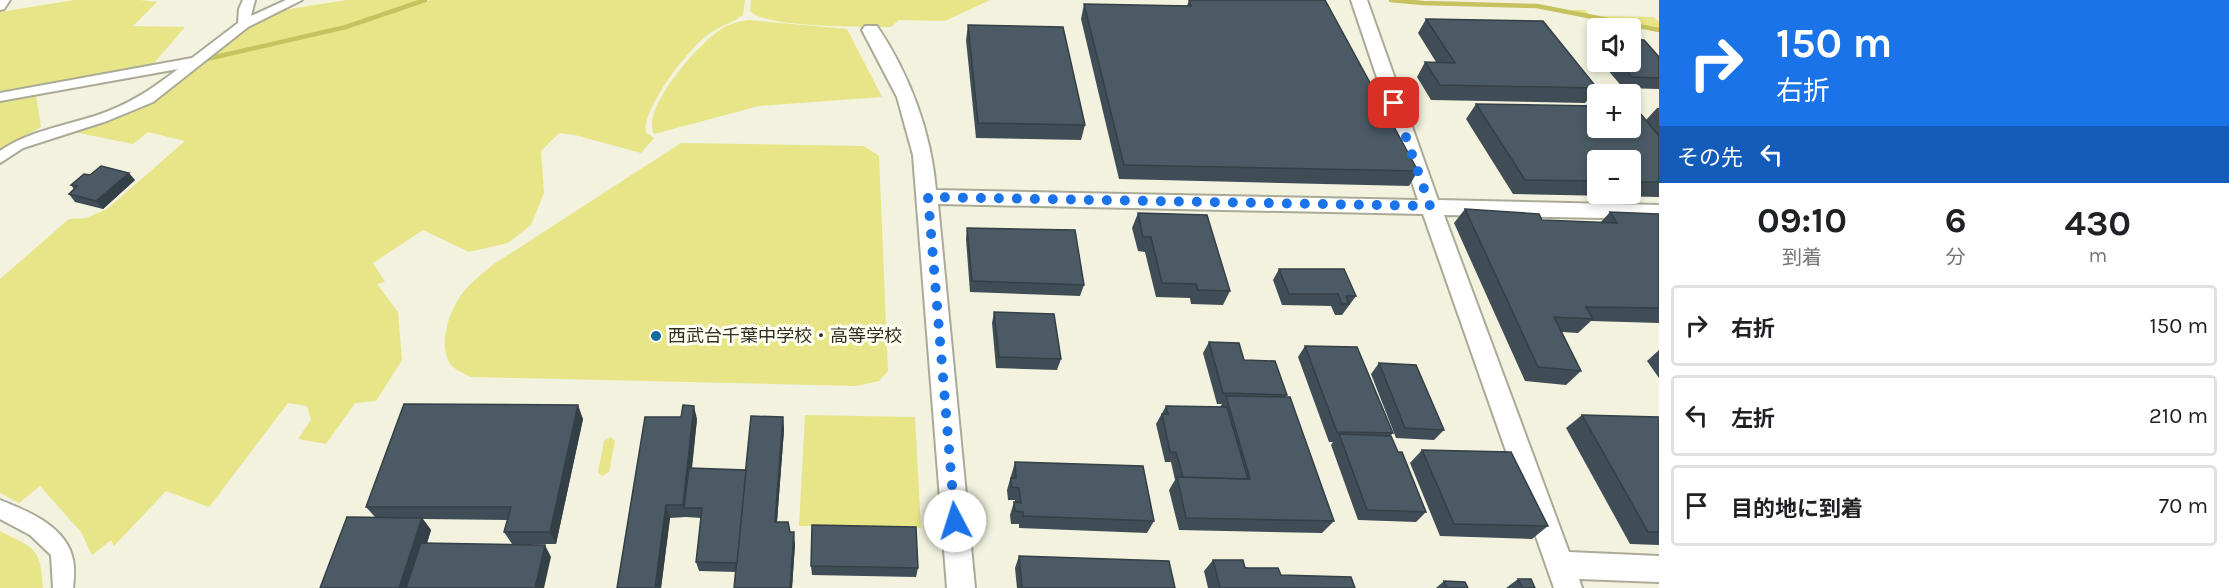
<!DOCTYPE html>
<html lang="ja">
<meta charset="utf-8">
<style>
body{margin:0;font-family:Karla,"Noto Sans JP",sans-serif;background:#f6f6f6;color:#202124;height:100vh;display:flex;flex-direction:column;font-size:22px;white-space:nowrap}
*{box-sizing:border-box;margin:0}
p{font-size:20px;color:#757577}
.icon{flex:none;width:33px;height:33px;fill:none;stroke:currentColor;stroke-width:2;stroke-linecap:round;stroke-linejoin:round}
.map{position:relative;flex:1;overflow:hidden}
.side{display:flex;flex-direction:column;background:#fff;width:570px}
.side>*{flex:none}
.banner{background:#1a73e8;color:#fff;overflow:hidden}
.controls{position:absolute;left:1587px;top:18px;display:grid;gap:12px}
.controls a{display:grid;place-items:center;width:54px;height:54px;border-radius:6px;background:#fff;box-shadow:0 3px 9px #0003;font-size:30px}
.pin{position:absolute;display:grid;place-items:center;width:51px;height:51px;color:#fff;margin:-26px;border-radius:12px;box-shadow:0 3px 9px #0006}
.me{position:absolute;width:66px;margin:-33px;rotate:355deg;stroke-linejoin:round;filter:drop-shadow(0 0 4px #0008)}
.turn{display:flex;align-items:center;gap:21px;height:126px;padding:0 18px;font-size:27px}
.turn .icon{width:78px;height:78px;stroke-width:2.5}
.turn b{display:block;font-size:42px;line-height:51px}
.then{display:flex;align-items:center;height:57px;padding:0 18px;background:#0003;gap:12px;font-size:22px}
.eta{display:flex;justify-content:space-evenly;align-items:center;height:102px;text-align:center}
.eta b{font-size:36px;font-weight:700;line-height:42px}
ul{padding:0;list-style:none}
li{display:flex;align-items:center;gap:18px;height:81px;margin:0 12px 9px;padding:0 6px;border:3px solid #e0e0e0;border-radius:6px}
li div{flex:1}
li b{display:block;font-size:22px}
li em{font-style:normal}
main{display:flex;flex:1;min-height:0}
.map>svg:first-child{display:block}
.green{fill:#e7e588}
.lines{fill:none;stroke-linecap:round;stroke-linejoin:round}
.stream{stroke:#c6c35f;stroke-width:4.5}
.street-casing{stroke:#aaaa97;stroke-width:4}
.secondary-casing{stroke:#aaaa97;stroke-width:4}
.street{fill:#fff;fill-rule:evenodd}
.secondary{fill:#fff;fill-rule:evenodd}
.wall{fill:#404d56;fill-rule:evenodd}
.shaded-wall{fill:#343f46}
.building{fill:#4b5a64;stroke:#343f46;stroke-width:1.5}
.route{stroke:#1a73e8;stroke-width:10;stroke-dasharray:0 18}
.poi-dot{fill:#146d9d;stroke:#ffffef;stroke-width:2}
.labels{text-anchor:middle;stroke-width:6;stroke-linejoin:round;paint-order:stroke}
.poi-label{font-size:18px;fill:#2e2e27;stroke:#ffffef;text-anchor:start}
</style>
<main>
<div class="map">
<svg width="1659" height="588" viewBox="0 0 1659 588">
<rect width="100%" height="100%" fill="#f2f2df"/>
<g class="green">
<path d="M74 0H140L157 2 133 26 185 27 149 69 0 95V12Z"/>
<path d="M347 0H422L350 24 208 56 244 28 277 11Z"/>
<path d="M430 0H745L743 15C732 23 718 27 707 35 688 50 642 108 646 132L654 138 641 153 575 135 559 133 541 151 544 193 531 225 508 243 469 252 423 230 373 263 385 282 377 284 398 312 402 360 376 401 355 403 326 444 298 439 311 420 307 406 288 403 209 507 166 491 114 546 111 540 92 555 81 532 40 486 19 503 0 493V279L69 219 86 218 107 209 185 141 148 132 133 144 69 131 121 115 157 99 204 61 351 28Z"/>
<path d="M751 0H990L945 21 899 20 891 27C866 27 764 28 750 11Z"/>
<path d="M1567 10H1585L1590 16 1654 17 1659 22V29L1602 19Z"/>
<path d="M749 20 847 29 882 97 759 106 654 134C640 108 703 38 726 26 733 23 741 21 749 20Z"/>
<path d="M36 95 41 127 0 150V100Z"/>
<path d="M681 143 864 146 879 156 888 371 879 381 856 386 471 377C463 373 452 369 448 360 439 339 451 306 465 290 474 280 484 272 494 264Z"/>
<path d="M805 415 915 417 921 528 799 526Z"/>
<path d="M610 437 615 441 609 472 602 476 598 472 604 441Z"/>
<path d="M0 531C35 549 41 547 43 588H0Z"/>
</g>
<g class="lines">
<g class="stream">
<path d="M1391 0 1423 3 1537 6 1659 30"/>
<path d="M202 60 346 27 425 0"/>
</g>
<g class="street-casing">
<g id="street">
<path d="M0 0H10L4 9 0 10Z"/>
<path d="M243 0H255L251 16 286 0H302L248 27 153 102 107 121 23 148 0 163V151C27 132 63 126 95 116 130 104 149 91 178 69L0 101V93L192 58 238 23 239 9Z"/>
<path d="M0 500C28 511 67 527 73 560 75 569 74 579 73 588H53L51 555 30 535 0 519Z"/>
</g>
</g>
<g class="secondary-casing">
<path id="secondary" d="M1351 0H1367L1438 200 1659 205V219L1444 215 1569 552 1659 556V582L1579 579 1582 588H1554L1423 214 938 204 975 588H947L913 155 897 97 862 30 865 26H877C910 75 931 132 936 190L1418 200Z"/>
</g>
<use href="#street" class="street"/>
<use href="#secondary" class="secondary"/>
</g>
<g class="wall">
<path d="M1189 0H1325L1418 171 1409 186 1119 179 1081 19 1084 4 1187 6Z"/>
<path d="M1426 19 1597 88 1585 103 1431 100 1417 77 1425 62H1436L1418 33Z"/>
<path d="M968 25 1085 125 1081 140 976 138 966 40Z"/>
<path d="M1598 42V58L1592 50Z"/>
<path d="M1659 57V89L1623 88 1601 62H1630Z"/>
<path d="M1476 104 1646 120 1657 108H1659V197L1513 194 1466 119ZM1598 160H1630V194H1598Z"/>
<path d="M90 175 135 180 103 209 75 202 69 194 74 189 71 185Z"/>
<path d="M1465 209 1542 220 1600 223 1610 212 1659 214V323L1591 321 1578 333 1562 332 1581 371 1566 385 1525 381 1454 223Z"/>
<path d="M1138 213 1230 291 1223 305 1191 304 1190 298 1156 297 1145 252 1138 251 1132 228Z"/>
<path d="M967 228 1084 285 1080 296 970 292 966 239Z"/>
<path d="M1279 269 1356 296 1342 315H1335L1331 306 1282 305 1273 280Z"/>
<path d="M994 312 1061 359 1057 370 996 368 992 323Z"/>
<path d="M1209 342 1244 360 1287 395 1285 397 1334 521 1322 533 1179 530 1169 490 1175 480 1171 462H1165L1156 424 1166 406 1220 407 1222 404H1217L1203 353Z"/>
<path d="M1305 346 1393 433 1390 436 1426 512 1416 522 1358 520 1331 445 1333 442H1329L1298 357Z"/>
<path d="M1659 350V378L1647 361Z"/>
<path d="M1379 363 1444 430 1434 440 1396 438 1371 374Z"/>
<path d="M1582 415 1659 417V545L1630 544 1566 428Z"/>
<path d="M783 417 784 430 777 522 790 532 795 544 792 588H734L736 572 699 571 696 562 701 518 686 517 670 518 661 588H617L697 419 692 469 746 470Z"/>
<path d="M583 419 556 544H512L504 532 508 520 423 519 431 530 427 543 551 557 320 588 375 517 366 507Z"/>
<path d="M1422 450 1548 526 1532 539 1440 536 1410 463Z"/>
<path d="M1015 462 1154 521 1147 533 1019 528V524H1011L1010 515 1014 502H1015V500H1008L1007 490Z"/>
<path d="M1019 556 1175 588H1017L1015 568Z"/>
<path d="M1213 560 1281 575 1355 588H1208L1204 571Z"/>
<path d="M811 566 918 568 916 577 812 575Z"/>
<path d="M1518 579 1535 588H1506Z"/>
<path d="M1444 581 1468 588H1436Z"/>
</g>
<g class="shaded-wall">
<path d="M129 173 135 180 103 209 96 201Z"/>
<path d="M578 405 583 419 556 544 550 532Z"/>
<path d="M694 406 697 419 687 508H684L683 505Z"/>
<path d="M783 417 784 430 776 534 775 522Z"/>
<path d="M666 505 670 518 661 588H655Z"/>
<path d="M422 518 431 530 413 588H399Z"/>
<path d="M794 532 795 544 792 588H790Z"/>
<path d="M545 545 551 557 544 588H535Z"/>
</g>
<g class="building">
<path d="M1189 0H1325L1418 171 1124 165 1084 4 1191 6Z"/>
<path d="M1426 19 1543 21 1597 88 1440 85 1425 62 1455 63Z"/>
<path d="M968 25 1063 27 1085 125 978 123Z"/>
<path d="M1630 39 1644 40 1659 57V78L1632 77 1619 62H1630Z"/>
<path d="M1476 104 1598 106V128H1630V107H1635L1659 136V182H1630V160H1598V181L1525 180Z"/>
<path d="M101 166 129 173 96 201 69 194 77 186 71 185 84 174 90 175Z"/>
<path d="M1465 209 1539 214 1542 220 1617 223 1610 212 1659 214V308L1586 307 1593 319 1554 317 1581 371 1538 367Z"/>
<path d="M1138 213 1207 215 1230 291 1198 290 1196 284 1162 283 1151 237H1143Z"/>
<path d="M967 228 1075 230 1084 285 972 281Z"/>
<path d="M1279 269H1344L1356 296H1346L1349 304H1342L1338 294H1289Z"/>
<path d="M994 312 1054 314 1061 359 999 357Z"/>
<path d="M1209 342 1239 343 1244 360 1275 361 1287 395 1223 393Z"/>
<path d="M1305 346 1357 347 1393 433 1337 432Z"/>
<path d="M1379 363 1416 365 1444 430 1405 428Z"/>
<path d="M1226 396 1290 397 1334 521 1186 518 1177 477 1250 479Z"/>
<path d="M404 404 578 405 550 532H504L511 507H366Z"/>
<path d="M683 405 694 406 683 505H666L655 588H617L645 417H681Z"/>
<path d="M1166 406 1227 407 1248 479 1183 477 1176 452H1170L1162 414H1168Z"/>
<path d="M1582 415 1659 417V532H1648Z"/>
<path d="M751 416 783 417 775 522H788L790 532H794L790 588H734Z"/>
<path d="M1339 434 1391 436 1398 452H1402L1426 512 1367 510Z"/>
<path d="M1422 450 1511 452 1548 526 1454 524Z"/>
<path d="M1015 462 1143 466 1154 521 1023 516V512L1015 511 1014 502 1021 503 1019 488 1011 487V478H1016Z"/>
<path d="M689 468 746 470 737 563 696 562 702 508H684Z"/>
<path d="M347 517 422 518 399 588H320Z"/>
<path d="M812 525 916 527 918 568 811 566Z"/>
<path d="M421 543 545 545 535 588H406Z"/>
<path d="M1019 556 1169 561 1175 588H1022Z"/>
<path d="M1213 560H1243L1245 568H1278L1281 575 1351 577 1355 588H1220Z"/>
<path d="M1518 579H1531L1535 588H1523Z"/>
<path d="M1444 581 1465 582 1468 588H1447Z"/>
</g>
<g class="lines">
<path class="route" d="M955 521 928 197 1430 206 1394 103"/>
</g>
<circle class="poi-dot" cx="656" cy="336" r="6"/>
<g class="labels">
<g class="poi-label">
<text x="668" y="342">西武台千葉中学校・高等学校</text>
</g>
</g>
</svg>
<div class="controls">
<a><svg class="icon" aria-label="sound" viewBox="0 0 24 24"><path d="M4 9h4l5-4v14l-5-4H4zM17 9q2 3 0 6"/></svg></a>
<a>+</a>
<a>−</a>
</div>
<div class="pin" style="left:1394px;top:103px;background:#d93025"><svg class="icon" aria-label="arrive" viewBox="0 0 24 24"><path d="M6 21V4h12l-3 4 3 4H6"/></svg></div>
<svg class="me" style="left:955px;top:521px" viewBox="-20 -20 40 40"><circle r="19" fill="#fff"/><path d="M0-13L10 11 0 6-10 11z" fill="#1a73e8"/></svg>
</div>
<section class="side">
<div class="banner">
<div class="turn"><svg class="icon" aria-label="right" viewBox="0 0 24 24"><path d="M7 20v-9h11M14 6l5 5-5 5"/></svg><div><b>150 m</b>右折</div></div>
<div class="then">その先<svg class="icon" aria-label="left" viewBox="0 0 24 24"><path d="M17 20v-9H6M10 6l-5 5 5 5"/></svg></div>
</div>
<div class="eta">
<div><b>09:10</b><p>到着</p></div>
<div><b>6</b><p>分</p></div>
<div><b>430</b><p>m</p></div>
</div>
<ul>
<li><svg class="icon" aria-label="right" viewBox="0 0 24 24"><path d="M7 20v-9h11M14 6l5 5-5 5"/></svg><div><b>右折</b></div><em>150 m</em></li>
<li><svg class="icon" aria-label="left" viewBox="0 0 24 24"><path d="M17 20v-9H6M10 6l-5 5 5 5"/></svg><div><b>左折</b></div><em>210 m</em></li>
<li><svg class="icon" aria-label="arrive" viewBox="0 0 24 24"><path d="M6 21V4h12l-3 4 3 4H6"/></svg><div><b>目的地に到着</b></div><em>70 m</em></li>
</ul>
</section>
</main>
